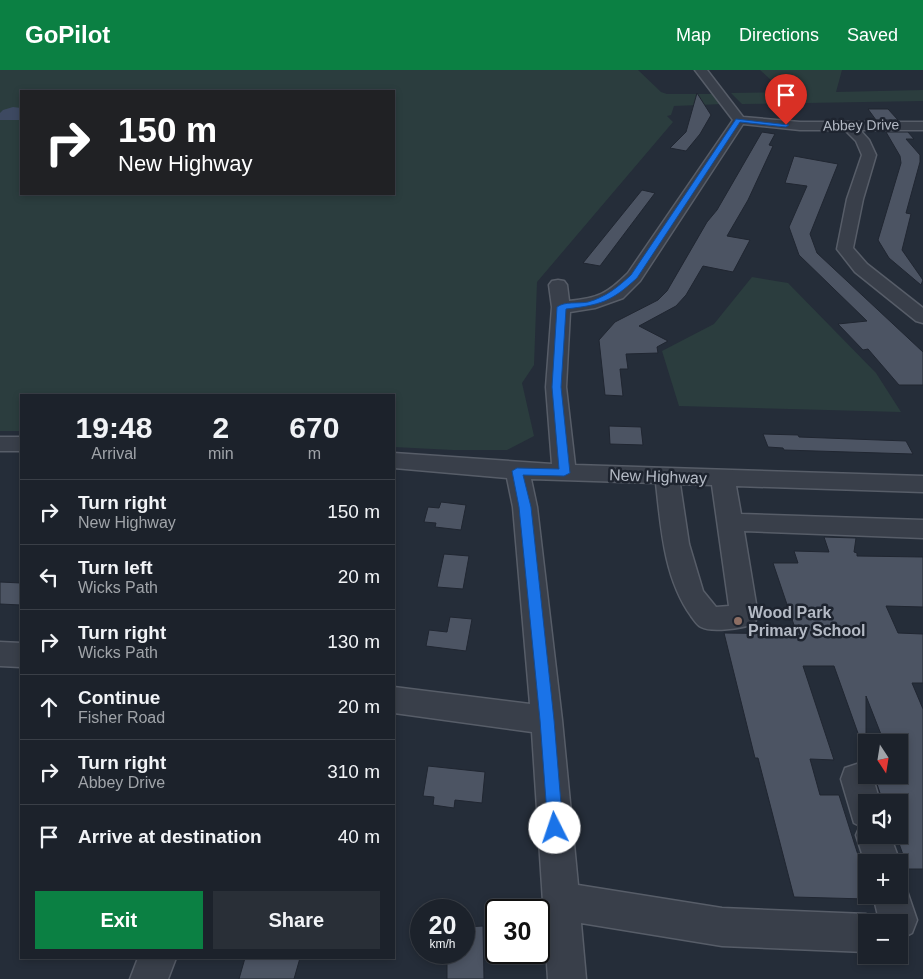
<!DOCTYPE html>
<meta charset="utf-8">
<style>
body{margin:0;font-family:Arial,sans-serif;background:#292f37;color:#f1f3f6;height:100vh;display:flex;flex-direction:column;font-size:19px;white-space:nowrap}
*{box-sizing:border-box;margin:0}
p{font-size:16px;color:#a0a4a9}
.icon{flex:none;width:28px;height:28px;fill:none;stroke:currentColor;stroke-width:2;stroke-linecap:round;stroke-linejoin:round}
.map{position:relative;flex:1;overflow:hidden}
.drawer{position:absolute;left:20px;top:324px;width:375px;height:565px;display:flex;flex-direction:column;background:#1c222b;border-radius:0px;box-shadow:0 2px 8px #0003,0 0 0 1px #3a3f47}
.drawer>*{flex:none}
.guide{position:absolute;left:20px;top:20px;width:375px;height:105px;border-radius:0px;box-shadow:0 2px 8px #0003,0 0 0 1px #3a3f47;background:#202124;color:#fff;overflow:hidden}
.needle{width:32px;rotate:168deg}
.buttons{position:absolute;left:858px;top:664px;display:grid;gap:10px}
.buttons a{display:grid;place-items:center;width:50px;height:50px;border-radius:0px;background:#1c222b;box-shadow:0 2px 8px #0003,0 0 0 1px #3a3f47;font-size:25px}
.speed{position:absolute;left:410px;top:829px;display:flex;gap:10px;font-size:25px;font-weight:700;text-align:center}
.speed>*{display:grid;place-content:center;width:65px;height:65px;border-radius:50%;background:#1c222b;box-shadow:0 2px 8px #0003,0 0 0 1px #3a3f47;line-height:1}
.speed small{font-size:12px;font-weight:400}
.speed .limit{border:2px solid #111;border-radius:8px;background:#fff;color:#111}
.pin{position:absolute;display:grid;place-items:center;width:42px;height:42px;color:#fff;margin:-51px -21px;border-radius:50% 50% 50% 0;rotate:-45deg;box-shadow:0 0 5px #0007}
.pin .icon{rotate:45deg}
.me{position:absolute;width:55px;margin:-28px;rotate:356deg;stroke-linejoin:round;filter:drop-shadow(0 0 4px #0008)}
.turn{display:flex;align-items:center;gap:18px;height:105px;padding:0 15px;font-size:22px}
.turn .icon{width:65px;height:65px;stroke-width:2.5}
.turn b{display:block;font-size:35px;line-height:42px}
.eta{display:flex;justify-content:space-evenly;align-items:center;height:85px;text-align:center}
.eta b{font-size:30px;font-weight:600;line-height:35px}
.button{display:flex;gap:10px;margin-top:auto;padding:10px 15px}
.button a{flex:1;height:58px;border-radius:0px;background:#0b8043;color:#fff;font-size:20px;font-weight:600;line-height:58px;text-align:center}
.button a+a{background:#292f37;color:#f1f3f6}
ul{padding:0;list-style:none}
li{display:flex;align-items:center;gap:15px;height:65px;padding:0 15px;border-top:1px solid #3a3f47}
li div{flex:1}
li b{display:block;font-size:19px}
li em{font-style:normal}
header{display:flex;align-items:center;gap:30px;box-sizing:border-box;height:70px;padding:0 25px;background:#0b8043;color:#fff}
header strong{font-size:24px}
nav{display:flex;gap:28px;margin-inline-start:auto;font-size:18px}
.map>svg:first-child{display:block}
.green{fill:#2b3d3e;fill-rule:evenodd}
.water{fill:#3d4961}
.building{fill:#4c5463;stroke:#202631}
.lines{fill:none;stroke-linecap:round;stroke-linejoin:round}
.minor-casing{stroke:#575d68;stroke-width:3}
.minor{fill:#393f4a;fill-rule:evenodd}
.route{fill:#1a73e8;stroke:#114b97}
.education-dot{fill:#8d6e63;stroke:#1e242f;stroke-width:2}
.labels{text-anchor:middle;stroke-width:5;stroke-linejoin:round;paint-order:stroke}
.far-street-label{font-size:14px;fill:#b4bac5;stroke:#1e242f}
.street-label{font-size:16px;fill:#b4bac5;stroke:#1e242f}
.poi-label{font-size:16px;font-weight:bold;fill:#b4bac5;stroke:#1e242f;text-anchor:start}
</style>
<header>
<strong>GoPilot</strong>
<nav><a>Map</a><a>Directions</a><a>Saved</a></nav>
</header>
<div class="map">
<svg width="923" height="909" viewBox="0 0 923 909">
<rect width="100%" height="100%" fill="#252d39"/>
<g class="green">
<path d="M0 0H638L661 22 667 24H715L723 34 674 36 671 45 667 46 673 52 537 212 534 295 522 313 534 366 507 380H453L394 377V325H21V361H0ZM21 21H394V124H21Z"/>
<path d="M760 0H842L836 22 923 20V31L742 34 731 23 784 22Z"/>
<path d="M752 207 788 213 876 303 901 342 679 336 662 281 714 254Z"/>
</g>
<path class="water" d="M13 37 21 38V50H0V43L3 40Z"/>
<g class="building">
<path d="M697 23 711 45 700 64 686 81 670 78 686 62Z"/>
<path d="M868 39H888L898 50H876Z"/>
<path d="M762 62 775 64 769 75 773 76 748 130 727 166 750 170 733 202 703 196 686 225 676 236 639 256 668 271 657 277 658 283 626 284 628 299H620L623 326 605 325 599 270 615 252 658 230 667 221 707 152 717 140Z"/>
<path d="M886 62H908L914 69H906L920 85V92L906 143 911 144 902 180 923 210 921 215 889 188 878 170 901 93 900 86Z"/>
<path d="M794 86 838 94 810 164 817 183 923 282V315H899L868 279 863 280 838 254 867 251 799 185 789 157 807 116 785 113Z"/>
<path d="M642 120 655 123 600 196 583 193Z"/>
<path d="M609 356 641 357 643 375 610 374Z"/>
<path d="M763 364 798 365 799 367 906 371 913 384 784 380 783 378 768 377Z"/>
<path d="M441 432 466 435 461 460 435 457 436 453 424 452 428 437 439 438Z"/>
<path d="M824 467 856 468 854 482 857 483V486L923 487V537L886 536 898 563 923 564V613H912L923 639V799H908L896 765H899V732H883L875 708 899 709V672H884L866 626V680H864L834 596H803L834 690 810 689 820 725H839L866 810V829L794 827 758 688H755L724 563 797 564 773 493H798L794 481 829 482Z"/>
<path d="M444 484 469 486 463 519 437 517Z"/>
<path d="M0 512 21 513V535L0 534Z"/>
<path d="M450 547 472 549 466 581 426 576 429 560 447 562Z"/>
<path d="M428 696 485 702 482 733 455 730 454 738 433 735 434 727 423 726Z"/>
<path d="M483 856 484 909H447V882H464V857Z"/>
<path d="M245 888H300L294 909H239Z"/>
</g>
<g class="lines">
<g class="minor-casing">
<g id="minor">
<path d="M695 0H707L743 47 800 52H923V60H860L869 70 876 85 863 129 853 178 867 194 923 238V253L916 251 855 202 837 179 847 129 862 85 856 71 845 60H800L743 54 640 211 623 228 595 238 570 242 566 317 575 395 923 406V422L736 416 741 444 923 450V468L744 461 758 546 754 554C742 558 712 563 701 557 697 555 694 550 691 546 664 508 661 458 656 413L531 409 537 437 562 650 578 815 722 838 866 844 879 850 873 825H899V810L904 812 917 850 912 863 899 870V852H866V882L722 876 581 853 586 909H548L532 662 394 643V617L530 634 513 437 507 408 394 398V383L552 394 546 317 552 237 549 215 552 211 558 210 564 211 567 215 569 231C598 228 607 224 628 203L733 50ZM680 414 712 415 729 536 716 537 703 521 689 474Z"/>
<rect x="0" y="367" width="21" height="14"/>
<path d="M0 572 21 573V597L0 596Z"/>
<path d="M857 694 866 697V705H872L880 732H866V765H890L900 792 899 794V792H866V796L856 765 860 756 854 753 841 709 845 698Z"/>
<path d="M138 888H176L168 909H130Z"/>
</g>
</g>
<use href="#minor" class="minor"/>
</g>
<path class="route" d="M736 49 789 55 786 57 740 52 637 208C611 232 600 235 566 239L561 317 570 403 564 406 523 405 531 437 554 650 563 758 561 764 555 766 550 764 548 758 540 650 519 437 512 401 517 398 559 399 552 317 557 237C565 231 578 234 588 232 606 227 618 217 631 205Z"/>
<circle class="education-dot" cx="738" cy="551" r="5"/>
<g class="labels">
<g class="far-street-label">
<text transform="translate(861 55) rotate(-1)" y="5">Abbey Drive</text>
</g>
<g class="street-label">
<text transform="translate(658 406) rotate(2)" y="6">New Highway</text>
</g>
<g class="poi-label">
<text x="748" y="548">Wood Park<tspan x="748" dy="18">Primary School</tspan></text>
</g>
</g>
</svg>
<div class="buttons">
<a><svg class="needle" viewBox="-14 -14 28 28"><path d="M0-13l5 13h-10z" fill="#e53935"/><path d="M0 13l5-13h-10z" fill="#a0a4a9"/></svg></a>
<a><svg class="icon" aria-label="sound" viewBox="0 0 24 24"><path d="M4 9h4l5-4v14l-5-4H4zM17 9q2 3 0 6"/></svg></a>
<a>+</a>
<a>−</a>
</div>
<div class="speed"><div>20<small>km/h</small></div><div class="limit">30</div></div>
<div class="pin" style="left:786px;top:55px;background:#d93025"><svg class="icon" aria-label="arrive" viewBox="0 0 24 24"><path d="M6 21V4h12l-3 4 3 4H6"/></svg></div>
<svg class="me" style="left:555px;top:758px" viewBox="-20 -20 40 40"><circle r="19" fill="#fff"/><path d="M0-13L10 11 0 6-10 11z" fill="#1a73e8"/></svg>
<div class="guide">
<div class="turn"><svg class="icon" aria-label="right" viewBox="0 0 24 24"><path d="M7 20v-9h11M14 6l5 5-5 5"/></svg><div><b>150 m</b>New Highway</div></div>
</div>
<section class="drawer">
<div class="eta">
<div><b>19:48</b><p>Arrival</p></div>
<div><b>2</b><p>min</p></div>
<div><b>670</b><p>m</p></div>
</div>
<ul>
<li><svg class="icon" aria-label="right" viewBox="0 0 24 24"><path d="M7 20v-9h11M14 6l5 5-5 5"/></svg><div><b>Turn right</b><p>New Highway</p></div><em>150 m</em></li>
<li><svg class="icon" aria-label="left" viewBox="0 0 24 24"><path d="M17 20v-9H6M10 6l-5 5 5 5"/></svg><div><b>Turn left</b><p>Wicks Path</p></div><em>20 m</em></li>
<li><svg class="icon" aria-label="right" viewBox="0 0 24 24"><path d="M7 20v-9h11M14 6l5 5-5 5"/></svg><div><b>Turn right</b><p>Wicks Path</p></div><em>130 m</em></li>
<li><svg class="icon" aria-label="ahead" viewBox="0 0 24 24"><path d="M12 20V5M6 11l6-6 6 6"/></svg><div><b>Continue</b><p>Fisher Road</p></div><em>20 m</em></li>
<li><svg class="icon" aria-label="right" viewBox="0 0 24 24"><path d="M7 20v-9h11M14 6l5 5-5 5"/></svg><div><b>Turn right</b><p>Abbey Drive</p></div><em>310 m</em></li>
<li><svg class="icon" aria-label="arrive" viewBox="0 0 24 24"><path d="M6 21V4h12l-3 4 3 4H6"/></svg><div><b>Arrive at destination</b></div><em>40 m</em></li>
</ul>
<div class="button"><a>Exit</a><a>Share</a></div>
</section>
</div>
